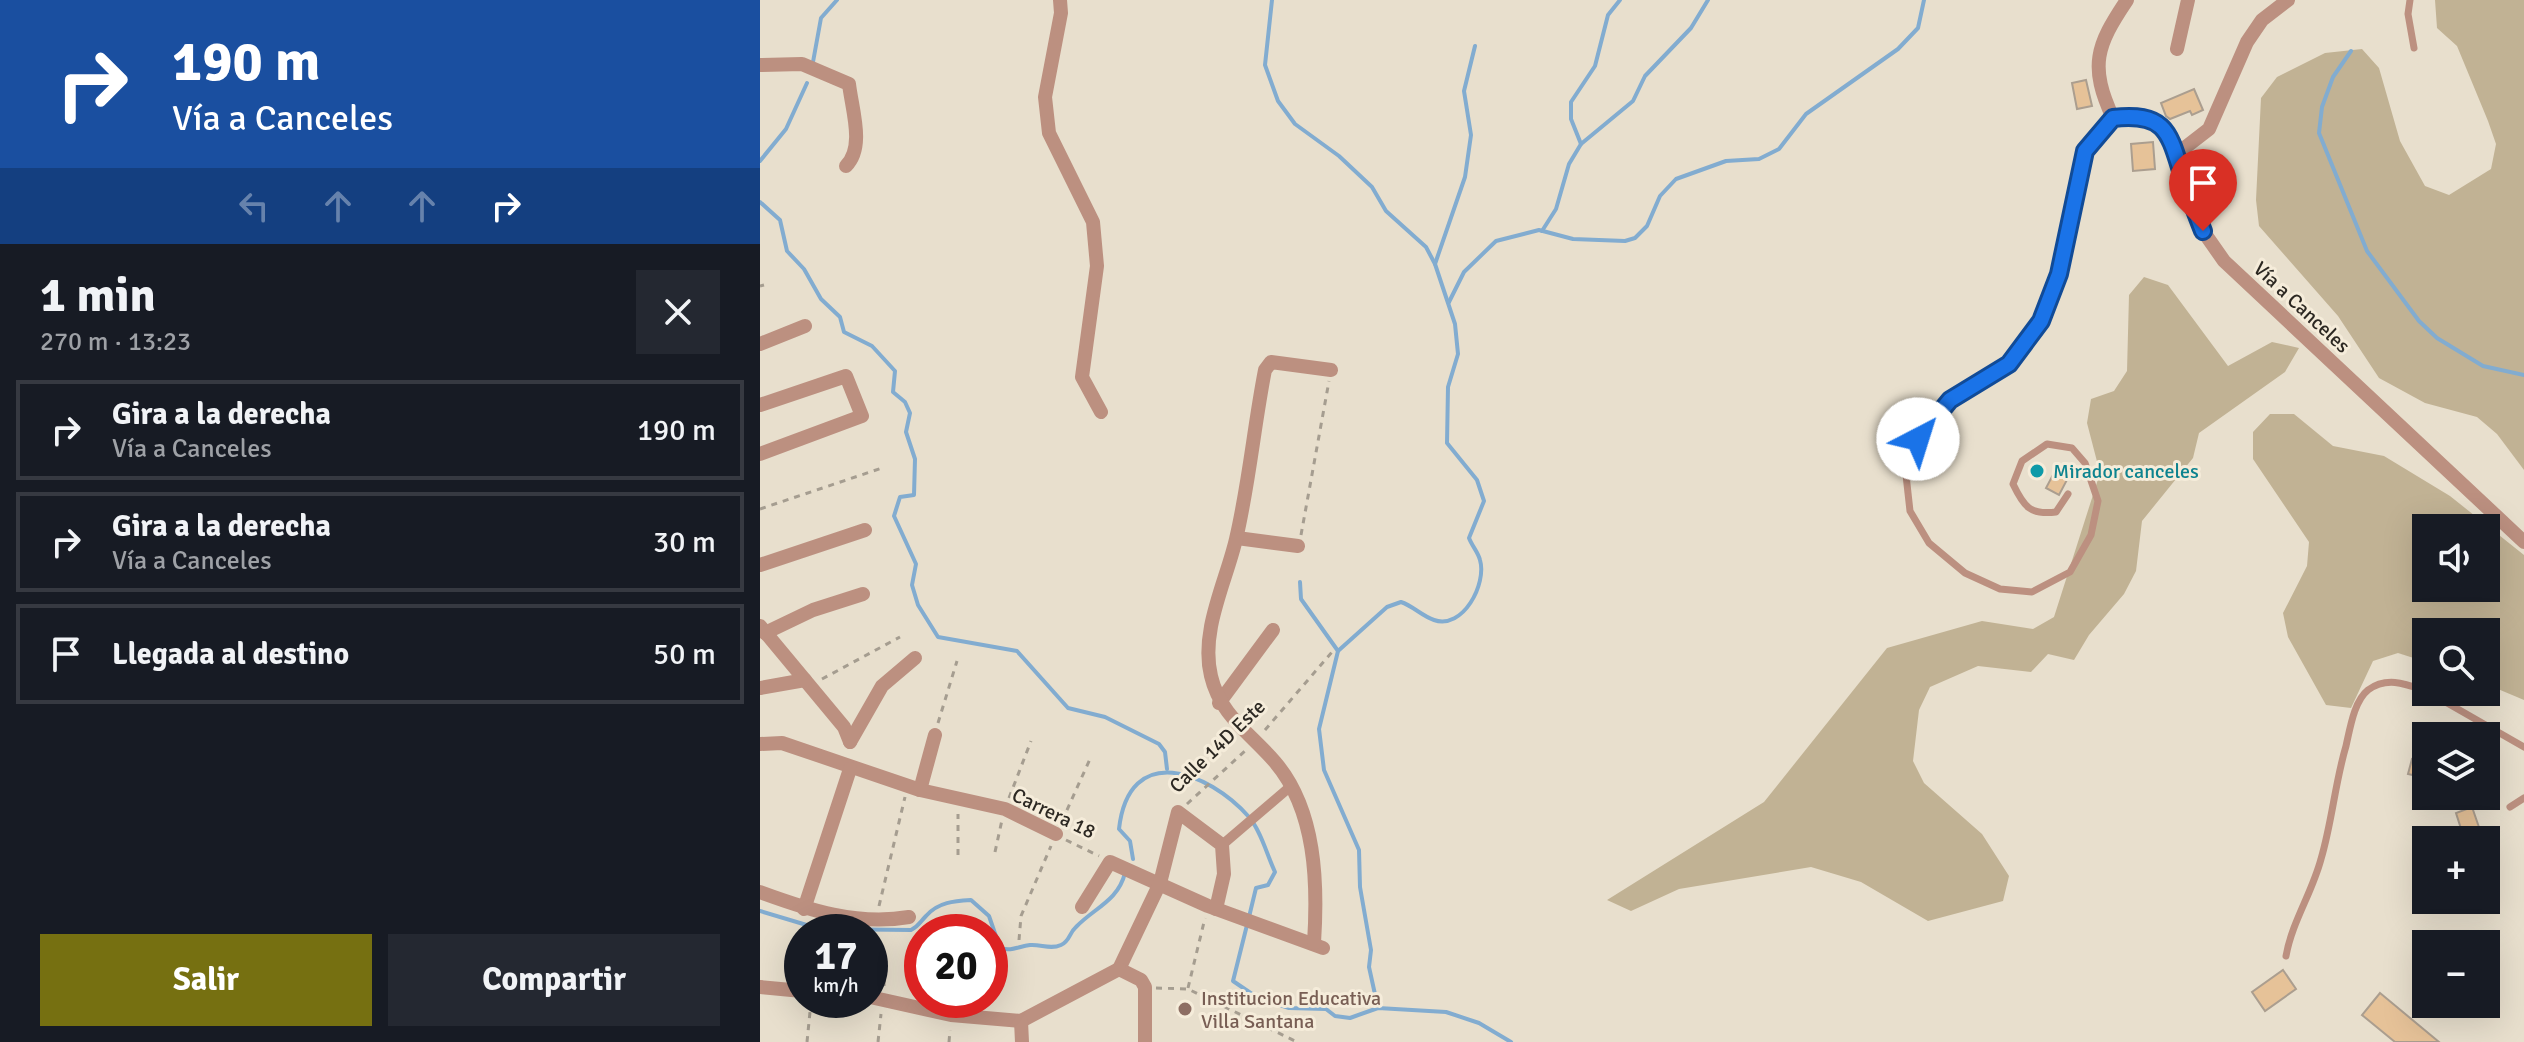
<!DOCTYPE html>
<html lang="es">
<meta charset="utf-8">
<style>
body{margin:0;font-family:Signika,sans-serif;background:#242831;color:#f1f3f6;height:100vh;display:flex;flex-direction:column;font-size:30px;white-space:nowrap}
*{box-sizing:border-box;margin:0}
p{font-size:26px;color:#9ea1a6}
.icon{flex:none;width:44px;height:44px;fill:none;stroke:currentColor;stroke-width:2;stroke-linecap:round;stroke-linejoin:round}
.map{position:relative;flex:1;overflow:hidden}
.sheet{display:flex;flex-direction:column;background:#171b24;width:760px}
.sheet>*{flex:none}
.banner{background:#1a4fa0;color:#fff;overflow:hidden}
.fabs{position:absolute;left:1652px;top:514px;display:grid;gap:16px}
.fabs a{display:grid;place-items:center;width:88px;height:88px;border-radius:0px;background:#171b24;box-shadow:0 8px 32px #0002;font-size:40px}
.speed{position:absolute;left:24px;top:914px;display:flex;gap:16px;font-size:40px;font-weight:700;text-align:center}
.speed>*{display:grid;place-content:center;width:104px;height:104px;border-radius:50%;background:#171b24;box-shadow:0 8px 32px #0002;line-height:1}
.speed small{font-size:20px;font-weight:400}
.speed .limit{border:12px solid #d22;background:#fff;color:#111}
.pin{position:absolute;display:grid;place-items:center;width:68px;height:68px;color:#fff;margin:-82px -34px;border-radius:50% 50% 50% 0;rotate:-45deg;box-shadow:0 0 8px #0007}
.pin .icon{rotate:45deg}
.me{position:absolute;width:88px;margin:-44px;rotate:40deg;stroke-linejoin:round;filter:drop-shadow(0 0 6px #0008)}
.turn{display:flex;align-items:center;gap:28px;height:168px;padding:0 40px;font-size:36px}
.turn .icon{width:104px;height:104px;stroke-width:2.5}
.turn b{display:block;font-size:56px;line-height:68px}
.lanes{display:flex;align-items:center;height:76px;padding:0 40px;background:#0003;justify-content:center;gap:40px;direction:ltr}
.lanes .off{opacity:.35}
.round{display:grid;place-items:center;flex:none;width:84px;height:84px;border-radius:0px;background:#242831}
.overview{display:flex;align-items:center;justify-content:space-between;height:136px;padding:0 40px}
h1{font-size:48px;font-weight:800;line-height:60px}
.button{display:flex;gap:16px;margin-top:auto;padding:16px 40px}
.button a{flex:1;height:92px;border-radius:0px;background:#767011;color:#fff;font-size:32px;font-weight:800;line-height:92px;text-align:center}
.button a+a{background:#242831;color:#f1f3f6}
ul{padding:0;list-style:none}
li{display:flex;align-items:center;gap:24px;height:100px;margin:0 16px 12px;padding:0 24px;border:4px solid #363941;border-radius:0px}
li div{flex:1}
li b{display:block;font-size:30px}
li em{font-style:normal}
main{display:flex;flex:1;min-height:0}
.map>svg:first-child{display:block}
.green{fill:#c1b294;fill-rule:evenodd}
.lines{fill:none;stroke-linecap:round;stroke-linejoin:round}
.stream{stroke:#82acd0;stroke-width:4}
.building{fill:#e6c298;stroke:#ab9e8f;stroke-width:2}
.path{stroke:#a59d90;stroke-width:3;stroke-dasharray:6 6;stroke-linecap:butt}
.service{stroke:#bc9080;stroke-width:7}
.pedestrian{stroke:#bc9080;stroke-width:10}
.minor{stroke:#bc9080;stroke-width:14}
.route-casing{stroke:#114b97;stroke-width:20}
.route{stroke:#1a73e8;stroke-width:14}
.culture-dot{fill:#0f9aa8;stroke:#f5ecda;stroke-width:3}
.education-dot{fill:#8d6e63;stroke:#f5ecda;stroke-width:3}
.labels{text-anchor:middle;stroke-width:6;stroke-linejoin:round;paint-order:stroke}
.street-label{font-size:20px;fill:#2c2822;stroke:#f5ecda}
.culture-label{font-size:20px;fill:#0d838f;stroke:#f5ecda;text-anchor:start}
.education-label{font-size:20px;fill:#785e54;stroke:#f5ecda;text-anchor:start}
</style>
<main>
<section class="sheet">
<div class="banner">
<div class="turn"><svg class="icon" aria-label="right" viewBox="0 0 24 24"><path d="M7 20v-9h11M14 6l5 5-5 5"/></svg><div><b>190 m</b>Vía a Canceles</div></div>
<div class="lanes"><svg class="icon off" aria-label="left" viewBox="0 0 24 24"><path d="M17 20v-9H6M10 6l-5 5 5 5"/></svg><svg class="icon off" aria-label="ahead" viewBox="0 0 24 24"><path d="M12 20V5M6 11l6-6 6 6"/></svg><svg class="icon off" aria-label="ahead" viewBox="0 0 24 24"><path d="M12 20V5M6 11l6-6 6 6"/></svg><svg class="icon" aria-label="right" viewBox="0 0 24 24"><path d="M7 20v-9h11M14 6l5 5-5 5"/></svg></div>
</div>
<div class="overview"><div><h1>1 min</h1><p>270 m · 13:23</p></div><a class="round"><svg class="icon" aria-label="close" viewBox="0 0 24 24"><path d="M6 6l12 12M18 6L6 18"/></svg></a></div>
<ul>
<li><svg class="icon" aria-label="right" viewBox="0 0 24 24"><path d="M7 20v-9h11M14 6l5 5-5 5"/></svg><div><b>Gira a la derecha</b><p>Vía a Canceles</p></div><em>190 m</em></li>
<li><svg class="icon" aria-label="right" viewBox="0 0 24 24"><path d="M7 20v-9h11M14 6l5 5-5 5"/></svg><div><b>Gira a la derecha</b><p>Vía a Canceles</p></div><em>30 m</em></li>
<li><svg class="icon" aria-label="arrive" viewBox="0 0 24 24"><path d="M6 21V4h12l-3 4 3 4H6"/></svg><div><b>Llegada al destino</b></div><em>50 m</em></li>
</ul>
<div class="button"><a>Salir</a><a>Compartir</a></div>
</section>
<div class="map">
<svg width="1764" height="1042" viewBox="0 0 1764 1042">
<rect width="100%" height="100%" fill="#e8dfcd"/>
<g class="green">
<path d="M1675 0H1764V470L1737 434 1717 417 1665 403 1619 378 1578 316 1499 226 1496 200 1501 98 1517 77 1565 53 1602 49 1619 68 1640 141 1665 186 1689 195 1731 169 1736 144 1728 121 1697 46 1677 28Z"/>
<path d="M1384 277 1408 285 1468 366 1512 342 1539 348 1525 372 1439 433 1433 458 1382 521 1376 571 1364 594 1329 635 1314 660 1288 654 1271 672 1218 666 1170 687 1159 710 1153 761 1164 783 1222 834 1249 876 1243 901 1168 921 1101 882 1051 867 919 889 871 911 847 900 1004 802 1127 648 1222 621 1273 629 1294 617 1340 473 1327 423 1331 399 1354 391 1367 371 1369 295Z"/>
<path d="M1510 414H1534L1573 446 1624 456 1690 496 1764 555V700L1726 684V632H1666V662L1638 653 1613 661 1591 708 1566 705 1528 637 1523 613 1547 566 1549 542 1493 459V432ZM1666 528H1726V588H1666Z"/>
</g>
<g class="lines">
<g class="stream">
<path d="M512 0 505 65 518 101 535 124 579 156 612 187 626 211 666 247 675 264 695 324 698 354 688 387 687 443 717 480 724 501 709 538C712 546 718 552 720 560 727 584 703 630 674 620 662 616 653 606 641 602L627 607 578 651 559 729 564 770 599 850 600 887 611 950 609 967 618 1008"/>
<path d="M1591 51 1573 77 1562 107 1559 133 1607 251 1659 321 1677 338 1723 366 1764 375"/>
<path d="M53 62 61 18 77 0"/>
<path d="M821 144 811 119V102L835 66 848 15 860 0"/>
<path d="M0 161 26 129 47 83"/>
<path d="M0 202 20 220 27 251 44 269 61 299 80 317 84 332 112 346 135 371 133 392 145 402 150 413 146 432 155 459 154 495 140 497 134 516 156 564 152 585 158 605 178 637 257 651 308 708 345 717 399 744 405 752 407 769"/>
<path d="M782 231 796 209 809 164 821 144 873 101 885 76 931 28 948 0"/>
<path d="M675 264 705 177 711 135 704 91 715 46"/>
<path d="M689 302 704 272 736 241 779 230 813 239 865 241 875 238 887 226 900 196 916 179 966 161 999 159 1019 149 1046 114 1138 49 1158 28 1164 0"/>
<path d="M540 582 541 599 578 651"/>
<path d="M373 859 370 841 359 829C369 741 448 771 489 817 501 831 507 855 515 872L508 885 496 888 489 917"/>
<path d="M0 911 60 929 151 930C159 926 160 922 166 916 178 902 195 901 211 900L229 916 240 948C252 952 259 946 270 945 281 944 290 950 301 945 310 941 309 933 316 927 334 908 358 901 365 873"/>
<path d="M487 925 473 981 498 998 529 1008 566 1009 575 1016 590 1018 618 1008 686 1012 719 1023 751 1042"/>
</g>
</g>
<g class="building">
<path d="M1326 80 1332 106 1317 109 1312 83Z"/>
<path d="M1434 89 1443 110 1432 115 1430 111 1410 119 1406 116 1401 103Z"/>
<path d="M1393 142 1395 169 1373 171 1371 144Z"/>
<path d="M1296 469 1309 476 1299 495 1286 488Z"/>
<path d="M1652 759 1666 762V778L1648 774Z"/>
<path d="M1712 807 1721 833 1704 838 1696 813Z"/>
<path d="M1523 970 1536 989 1505 1011 1492 992Z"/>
<path d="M1620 993 1679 1042H1635L1602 1015Z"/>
</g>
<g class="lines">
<g class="path">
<path d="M0 286 4 285"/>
<path d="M0 509 125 467"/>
<path d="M541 535 569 381"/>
<path d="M62 679 140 637"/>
<path d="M178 723 197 661"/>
<path d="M505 730 572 652"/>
<path d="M249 798 271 741"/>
<path d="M427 804 486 750"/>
<path d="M302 821 330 759"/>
<path d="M306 840 339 856"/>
<path d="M235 852 242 820"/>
<path d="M198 855V814"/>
<path d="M119 906 145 797"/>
<path d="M259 940 261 916 291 846"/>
<path d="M124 986 125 967"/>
<path d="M396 988 428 989 537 1042"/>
<path d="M428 988 445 918"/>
<path d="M47 1042 51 1002"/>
<path d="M118 1042 121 1014"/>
<path d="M189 1042 190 1030"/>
</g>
<g class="service">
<path d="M1650 0 1648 14 1654 48"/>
<path d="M1308 494 1296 512C1270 515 1264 507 1253 484L1262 461 1287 444 1312 448 1325 463 1338 501 1331 535 1310 572 1272 592 1240 589 1205 573 1169 543 1150 511 1146 475 1158 439 1190 400 1249 364 1281 321 1299 274 1325 151 1353 118"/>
<path d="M1668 692 1764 747"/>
<path d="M1750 807 1764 798"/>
<path d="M1526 956C1532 922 1552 893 1561 859 1572 822 1575 783 1586 746 1590 729 1594 701 1608 690 1627 676 1646 684 1666 691"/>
</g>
<path class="pedestrian" d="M462 845 531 786"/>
<g class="minor">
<path d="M300 0 301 13 285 97 289 133 333 222 337 266 322 377 341 412"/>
<path d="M1367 0C1336 46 1329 66 1353 118L1387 119 1404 126 1418 153 1443 231 1464 261 1764 542"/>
<path d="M1417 49 1428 0"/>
<path d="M0 65 42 64 89 84C92 110 105 147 86 166"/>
<path d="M1418 153 1449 129 1487 42 1502 20 1528 0"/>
<path d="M0 344 45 326"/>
<path d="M0 405 86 376 102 416 0 454"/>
<path d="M477 538 538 546"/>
<path d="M0 565 105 530"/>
<path d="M0 626 84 727 90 742"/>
<path d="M5 633 53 610 103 594"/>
<path d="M0 688 45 680"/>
<path d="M459 703 513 630"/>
<path d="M90 742 122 686 155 658"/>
<path d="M0 744 22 743 160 790 245 809 296 834"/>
<path d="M160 790 175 735"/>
<path d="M0 892C49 910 97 926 149 917"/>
<path d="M322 907 350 862 448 906 563 948"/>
<path d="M44 909 90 769"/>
<path d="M554 943C558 883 556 810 515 762 490 733 460 715 451 676 440 631 466 582 476 539 489 484 494 426 505 370L511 362 571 370"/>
<path d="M359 969 400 883 418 812 462 845 464 874 456 909"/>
<path d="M359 969 381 980 385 987V1042"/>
<path d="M0 987 42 991"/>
<path d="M110 997 191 1015 261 1021 359 969"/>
<path d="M261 1021 262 1042"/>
</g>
</g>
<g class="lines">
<g class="route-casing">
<path id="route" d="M1158 439 1190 400 1249 364 1281 321 1299 274 1325 151 1353 118C1407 112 1409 133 1423 177 1429 195 1436 213 1443 231"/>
</g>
<use href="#route" class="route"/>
</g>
<circle class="culture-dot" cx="1277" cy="471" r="8"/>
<circle class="education-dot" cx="425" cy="1009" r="8"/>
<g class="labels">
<g class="street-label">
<text transform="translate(1542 307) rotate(43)" y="7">Vía a Canceles</text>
<text transform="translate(457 746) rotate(-44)" y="7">Calle 14D Este</text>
<text transform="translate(294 813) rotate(26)" y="7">Carrera 18</text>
</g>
<g class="culture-label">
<text x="1293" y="478">Mirador canceles</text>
</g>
<g class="education-label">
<text x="441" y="1005">Institucion Educativa<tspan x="441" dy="23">Villa Santana</tspan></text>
</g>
</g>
</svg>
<div class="fabs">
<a><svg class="icon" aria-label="sound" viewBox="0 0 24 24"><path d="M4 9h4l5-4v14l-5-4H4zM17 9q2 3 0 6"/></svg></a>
<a><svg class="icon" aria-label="search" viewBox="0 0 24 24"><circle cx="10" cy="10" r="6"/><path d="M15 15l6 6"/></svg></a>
<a><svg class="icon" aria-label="layers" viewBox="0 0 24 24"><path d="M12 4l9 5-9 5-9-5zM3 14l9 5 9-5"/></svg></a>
<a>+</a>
<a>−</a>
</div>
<div class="speed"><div>17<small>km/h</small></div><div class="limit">20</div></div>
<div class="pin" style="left:1443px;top:231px;background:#d93025"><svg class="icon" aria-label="arrive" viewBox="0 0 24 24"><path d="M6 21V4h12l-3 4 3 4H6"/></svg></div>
<svg class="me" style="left:1158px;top:439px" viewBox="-20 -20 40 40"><circle r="19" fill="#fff"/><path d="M0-13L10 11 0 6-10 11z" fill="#1a73e8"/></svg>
</div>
</main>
